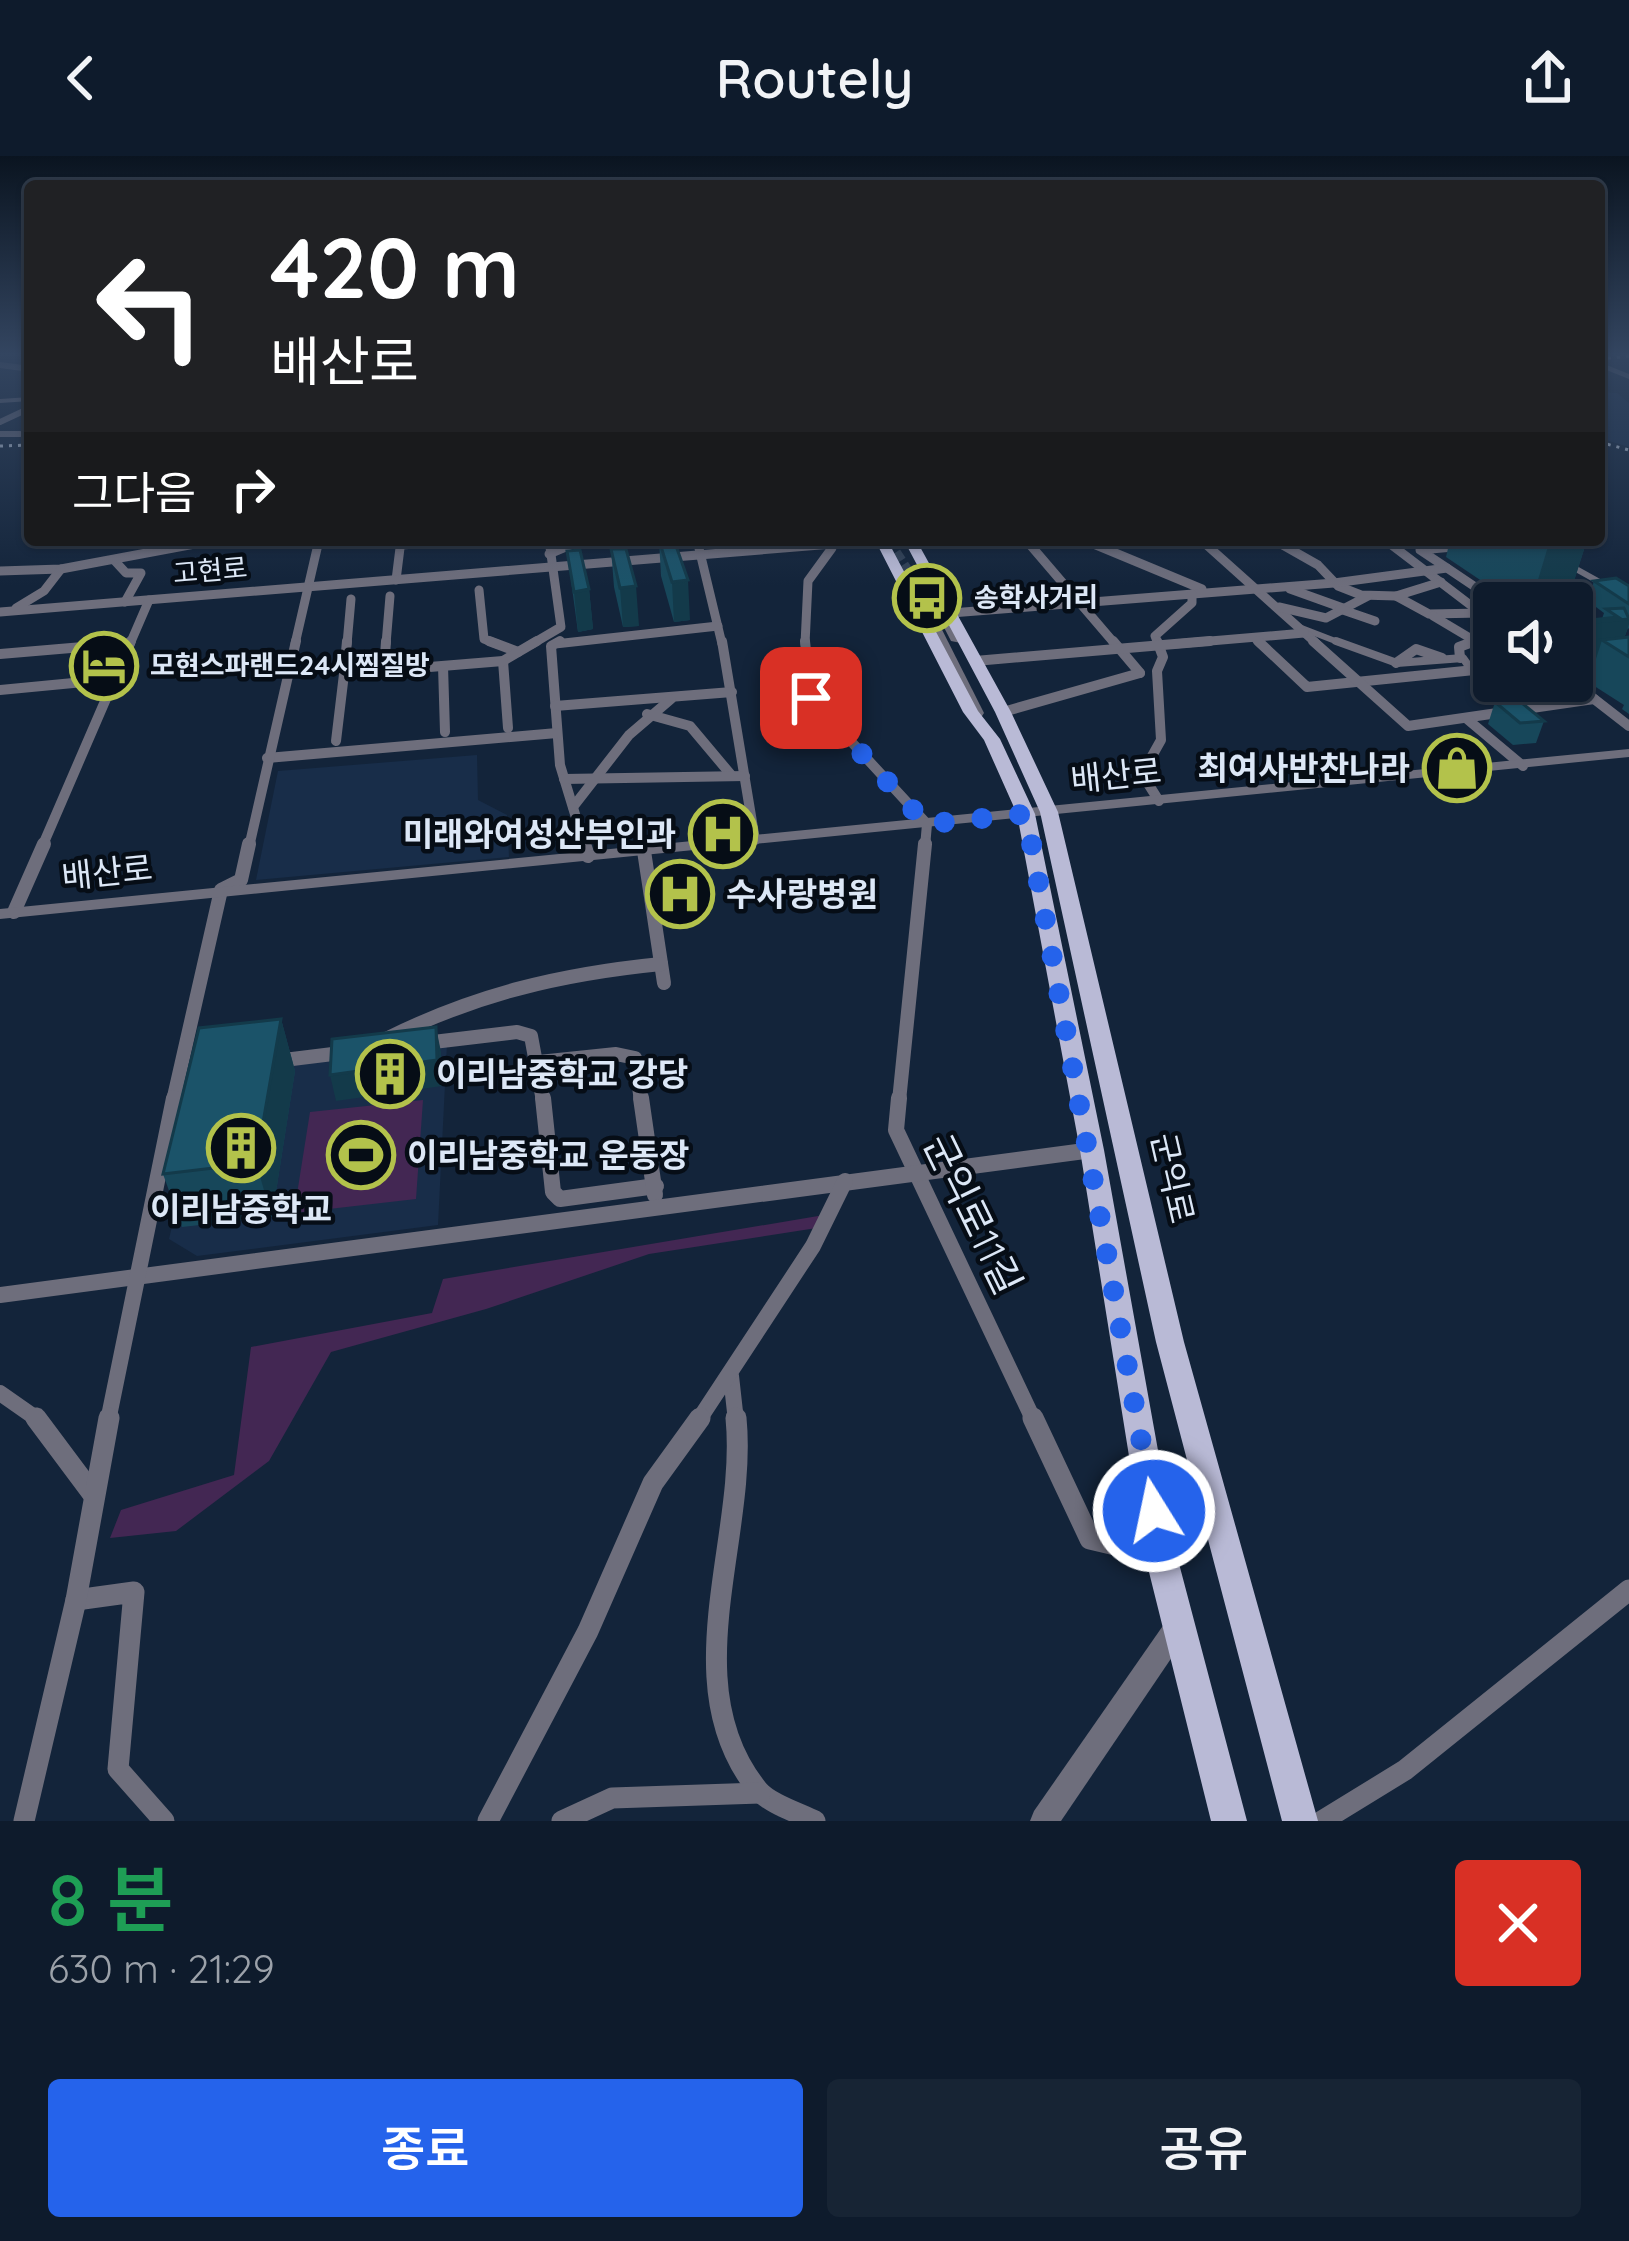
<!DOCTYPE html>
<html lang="ko">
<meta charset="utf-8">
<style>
body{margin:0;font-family:Quicksand,"Noto Sans KR",sans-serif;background:#172434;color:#f1f3f6;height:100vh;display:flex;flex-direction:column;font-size:45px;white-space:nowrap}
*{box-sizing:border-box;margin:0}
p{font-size:39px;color:#9ba1a9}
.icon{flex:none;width:66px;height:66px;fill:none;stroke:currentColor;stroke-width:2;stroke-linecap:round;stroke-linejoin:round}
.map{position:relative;height:1665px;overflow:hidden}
.drawer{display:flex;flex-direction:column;background:#0e1b2c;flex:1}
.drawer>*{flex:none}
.hud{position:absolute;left:24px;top:24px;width:1581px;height:366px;border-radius:12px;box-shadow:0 3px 9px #0004,0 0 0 3px #2e3948;background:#202124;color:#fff;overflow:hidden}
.fabs{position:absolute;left:1473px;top:426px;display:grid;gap:24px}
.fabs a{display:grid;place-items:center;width:120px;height:120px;border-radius:12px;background:#0e1b2c;box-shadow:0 3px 9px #0004,0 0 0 3px #2e3948;font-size:60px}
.pin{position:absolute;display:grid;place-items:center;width:102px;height:102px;color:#fff;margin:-51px;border-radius:24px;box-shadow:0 6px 18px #0006}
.me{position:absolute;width:132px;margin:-66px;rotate:350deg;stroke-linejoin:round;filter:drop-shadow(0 0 9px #0008)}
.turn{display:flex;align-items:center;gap:42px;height:252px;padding:0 48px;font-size:54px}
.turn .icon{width:156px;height:156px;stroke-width:2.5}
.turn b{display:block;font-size:84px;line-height:102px}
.then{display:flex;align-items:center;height:114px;padding:0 48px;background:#0003;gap:24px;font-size:45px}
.round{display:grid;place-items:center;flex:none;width:126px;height:126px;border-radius:12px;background:#172434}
.summary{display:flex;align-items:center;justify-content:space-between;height:204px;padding:0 48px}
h1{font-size:72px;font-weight:600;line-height:90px;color:#1e9e55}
.button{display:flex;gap:24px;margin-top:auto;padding:24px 48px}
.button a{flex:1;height:138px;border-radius:12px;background:#2563eb;color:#fff;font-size:48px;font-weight:600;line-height:138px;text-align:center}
.button a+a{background:#172434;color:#f1f3f6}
header{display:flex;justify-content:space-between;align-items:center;height:156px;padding:0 48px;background:#0e1b2c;font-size:54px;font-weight:600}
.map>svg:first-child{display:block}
.built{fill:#182d49}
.green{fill:#432753}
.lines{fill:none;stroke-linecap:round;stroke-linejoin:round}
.tertiary-tunnel{stroke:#314156;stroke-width:10;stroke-dasharray:10 4.5;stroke-linecap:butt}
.pedestrian-far1{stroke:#6e6e7c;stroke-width:6}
.pedestrian{stroke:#6e6e7c;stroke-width:8}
.minor-far5{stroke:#6e6e7c;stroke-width:6}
.minor-far4{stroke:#6e6e7c;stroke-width:9}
.minor-far3{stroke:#6e6e7c;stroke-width:10}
.minor-far2{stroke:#6e6e7c;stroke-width:14}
.minor-far1{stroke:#6e6e7c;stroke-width:16}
.minor{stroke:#6e6e7c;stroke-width:21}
.tertiary{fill:#6e6e7c;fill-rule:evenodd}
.primary{fill:#b9bad6;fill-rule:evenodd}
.rail{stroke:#c0ccdc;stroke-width:3;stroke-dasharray:3 6;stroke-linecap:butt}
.wall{fill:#17475a}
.shaded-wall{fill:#133a4a}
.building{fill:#1b5369;stroke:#133a4a;stroke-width:3}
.route{stroke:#2563eb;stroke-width:21;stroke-dasharray:0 37.8}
.labels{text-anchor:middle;stroke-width:9;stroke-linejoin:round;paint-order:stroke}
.far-street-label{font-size:27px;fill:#dce7f6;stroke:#060d16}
.far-poi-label{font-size:27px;font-weight:bold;fill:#dce7f6;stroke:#060d16;text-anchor:start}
.poi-label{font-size:33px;font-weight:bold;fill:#dce7f6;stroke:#060d16;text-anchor:start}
.street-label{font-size:33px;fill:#dce7f6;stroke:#060d16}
.near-street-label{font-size:39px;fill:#dce7f6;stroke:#060d16}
</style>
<header><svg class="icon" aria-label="back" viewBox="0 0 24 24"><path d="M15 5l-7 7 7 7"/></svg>Routely<svg class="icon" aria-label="share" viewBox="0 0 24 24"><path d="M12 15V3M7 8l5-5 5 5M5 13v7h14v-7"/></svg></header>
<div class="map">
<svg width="1629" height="1665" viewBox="0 0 1629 1665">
<rect width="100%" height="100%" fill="#13243a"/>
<g class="built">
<path d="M1599 236 1617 237 1629 247V291L1599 282Z"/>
<path d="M477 599 478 644 507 659 509 701 256 724 278 615Z"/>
<path d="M447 888 438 1069 197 1100 169 1083 209 915Z"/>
</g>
<g class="green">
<path d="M423 944 416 1043 294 1057 310 956Z"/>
<path d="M824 1059 823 1071 649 1098 486 1153 331 1196 269 1305 176 1375 110 1382 121 1354 234 1319 251 1191 432 1157 443 1123Z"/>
</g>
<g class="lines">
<path class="tertiary-tunnel" d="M888 384 910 418"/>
<path class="pedestrian-far1" d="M1299 471 1343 488"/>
<path class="pedestrian" d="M1336 485 1397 507 1463 502 1473 516"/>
<g class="minor-far5">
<path d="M0 209 30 213"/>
<path d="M0 266 30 252"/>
<path d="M0 278H20"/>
</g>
<g class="minor-far4">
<path d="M697 384 722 488"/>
<path d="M1026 384 1115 488"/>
<path d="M1084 384 1202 433"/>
<path d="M1201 384 1317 488"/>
<path d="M1274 384 1318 409 1338 430 1361 439 1396 440 1429 458 1482 457"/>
<path d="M1385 384 1494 467"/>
<path d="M401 389 476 384"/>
<path d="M549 398 582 384"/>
<path d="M114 404 126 417H141L125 446"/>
<path d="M1447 412 1420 394 1464 390"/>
<path d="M0 415 61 413 216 384"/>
<path d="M396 424 401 384"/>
<path d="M1290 433 1343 452"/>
<path d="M479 434 484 483 497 488"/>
<path d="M1557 437 1583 453"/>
<path d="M1396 440 1441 426"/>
<path d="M1279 451 1326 462 1368 440"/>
<path d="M16 452 44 435 61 413"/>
<path d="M1340 453 1375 465"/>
<path d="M0 456 882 384"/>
<path d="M951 457 1334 427 1447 412 1499 447"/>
<path d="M1433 460 1475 485 1467 488"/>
<path d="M1255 482 1261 488"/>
<path d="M118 488 130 487"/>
<path d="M130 488 149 444"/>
<path d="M295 488 319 384"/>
<path d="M347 488 351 443"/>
<path d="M386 488 390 440"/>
<path d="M532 488 561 471 549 384"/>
<path d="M555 488 718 470"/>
<path d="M805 488 808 425 832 392"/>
<path d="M1158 488 1155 480 1192 447V438"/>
<path d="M1175 488 1304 477"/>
</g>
<g class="minor-far3">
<path d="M489 485 518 496"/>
<path d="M560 485 551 490 560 609 585 691"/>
<path d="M722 485 755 684"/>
<path d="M805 485 811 542 927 668 925 691"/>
<path d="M1113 485 1140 517"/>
<path d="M1157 485 1163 501 1157 515 1161 584 1142 618 1159 645"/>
<path d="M1258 485 1307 531 1494 512"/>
<path d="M1313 485 1408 570 1594 543"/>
<path d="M0 498 130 487"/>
<path d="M1460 502 1459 491 1475 485"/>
<path d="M975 505 1210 485"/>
<path d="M1396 507 1416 493 1442 502"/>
<path d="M443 510 445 576"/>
<path d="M384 515 386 485"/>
<path d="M344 518 347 485"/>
<path d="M1572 518 1629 512"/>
<path d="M1571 525 1629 570"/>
<path d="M0 534 115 523"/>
<path d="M555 550 732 536"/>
<path d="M1003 556 1140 517"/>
<path d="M647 558 690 570 732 620"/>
<path d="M1467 563 1523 610"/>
<path d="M508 572 503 505 537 485"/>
<path d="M336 585 344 518 503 505"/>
<path d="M267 602 557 577"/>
<path d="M564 623 745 620"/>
<path d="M573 651 629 579 671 543"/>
<path d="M42 691 131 485"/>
<path d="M249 691 296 485"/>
</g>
<g class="minor-far2">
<path d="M584 688 588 700"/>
<path d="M644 695 664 827"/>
<path d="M14 756 44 688"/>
<path d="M386 883C476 838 561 818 661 808"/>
<path d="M425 887 517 876 531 880 543 945"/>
<path d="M276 905 349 896"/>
<path d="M539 906 616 898 635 902 641 945"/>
<path d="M173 945 221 734 241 724 249 688"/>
<path d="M899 945 925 688"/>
</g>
<g class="minor-far1">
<path d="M543 942 553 1036 560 1043 656 1030"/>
<path d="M641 942 655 1039"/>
<path d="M899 942 896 974 1034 1265"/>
<path d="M0 1139 1092 994"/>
<path d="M731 1220 736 1265"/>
<path d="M0 1237 40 1265"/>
<path d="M108 1265 174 942"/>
<path d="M698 1265 813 1090 845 1025"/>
</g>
<g class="minor">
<path d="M36 1262 92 1337"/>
<path d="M736 1262C748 1382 672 1528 758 1634 770 1648 799 1657 815 1665"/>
<path d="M1033 1262 1090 1383 1158 1399"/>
<path d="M76 1444 134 1436 118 1613 164 1665"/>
<path d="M24 1665 76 1444 109 1262"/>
<path d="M488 1665 588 1475 653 1327 700 1262"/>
<path d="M562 1665 612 1642 760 1637"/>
<path d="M1322 1665 1405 1614 1629 1434"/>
</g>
<g class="tertiary">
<path d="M1599 206 1629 218V223L1599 211Z"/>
<path d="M30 241V245L0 247V243Z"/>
<path d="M1518 384H1530L1629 439V446Z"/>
<path d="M921 414 926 417 963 485 961 487 951 485 916 417Z"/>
<path d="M915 427 920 430 984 557 982 560 978 561 972 557 910 430Z"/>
<path d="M1629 593V601L0 763V753Z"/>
<path d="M1178 1458 1187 1461 1191 1470 1187 1479 1061 1665H1030L1034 1655 1169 1461Z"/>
</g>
<path class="primary" d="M951 384 945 388 919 389 1011 556 1058 656 1184 1186 1318 1665H1282L1156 1186 1040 656 995 556 907 390 891 391 978 555 1000 583 1035 658 1104 994 1177 1400 1247 1665H1211L1145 1400 1080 994 1017 658 984 584 963 556 877 388 885 384Z"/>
<g class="rail">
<path d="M1599 203 1629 200"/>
<path d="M1599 286 1629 294"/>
<path d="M0 290 30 289"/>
</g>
</g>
<g class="wall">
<path d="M659 384 690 464 674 466 661 420Z"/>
<path d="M1450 384H1587L1567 447H1502L1504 440 1446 401Z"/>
<path d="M611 393 639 470 623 471 614 431Z"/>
<path d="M567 395 589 433 593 473 578 476Z"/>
<path d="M1594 425 1629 430V473L1628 472 1624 482 1629 481V558L1622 553 1624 549 1588 526 1595 506 1572 508V466L1602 463 1604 457 1588 445Z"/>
<path d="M1495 546 1544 565 1536 587 1513 589 1488 568Z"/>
<path d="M281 863 295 915 272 1061 182 1071 163 1018Z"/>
</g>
<g class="shaded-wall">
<path d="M1550 384H1587L1567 447H1531Z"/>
<path d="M688 424 690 464 674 466 672 426Z"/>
<path d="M636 430 639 470 623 471 620 432Z"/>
<path d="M589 433 593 473 578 476 574 436Z"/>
<path d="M1629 463V468L1620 495 1602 484 1595 506 1572 508V487L1576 474 1584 467Z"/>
<path d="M281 863 295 915 272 1061 256 1007Z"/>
<path d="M436 871 441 896 442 930 336 945 330 919Z"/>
</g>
<g class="building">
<path d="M659 384H674L688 424 672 426Z"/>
<path d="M611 393H626L636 430 620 432Z"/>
<path d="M580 394 589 433 574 436 567 395Z"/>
<path d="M1616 422 1629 430V448L1594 425Z"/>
<path d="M1624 452 1629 463 1584 467 1576 474 1572 471V466L1618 461 1606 453Z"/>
<path d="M1629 481V501L1602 484Z"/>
<path d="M1517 543 1544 565 1520 567 1495 546Z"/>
<path d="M281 863 256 1007 163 1018 199 872Z"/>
<path d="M436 871 437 904 330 919 332 883Z"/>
</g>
<linearGradient id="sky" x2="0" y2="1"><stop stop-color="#0a1420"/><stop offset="0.46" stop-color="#334560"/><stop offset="1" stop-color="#334560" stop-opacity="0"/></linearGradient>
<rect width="1629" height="430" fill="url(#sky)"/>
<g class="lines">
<path class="route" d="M811 542 926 668 1026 658 1154 1355"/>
</g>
<defs>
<g id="bus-ring" transform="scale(3.45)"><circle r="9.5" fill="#060d16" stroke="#b3c24b" stroke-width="1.5"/><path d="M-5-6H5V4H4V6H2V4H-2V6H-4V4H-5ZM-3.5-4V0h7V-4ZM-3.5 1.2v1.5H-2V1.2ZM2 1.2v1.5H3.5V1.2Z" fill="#b3c24b"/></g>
<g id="hotel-ring" transform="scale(3.45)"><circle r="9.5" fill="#060d16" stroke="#b3c24b" stroke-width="1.5"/><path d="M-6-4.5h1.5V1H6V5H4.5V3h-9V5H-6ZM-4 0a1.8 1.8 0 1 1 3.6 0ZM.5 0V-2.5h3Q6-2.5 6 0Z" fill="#b3c24b"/></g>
<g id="shop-ring" transform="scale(3.45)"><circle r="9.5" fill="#060d16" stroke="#b3c24b" stroke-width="1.5"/><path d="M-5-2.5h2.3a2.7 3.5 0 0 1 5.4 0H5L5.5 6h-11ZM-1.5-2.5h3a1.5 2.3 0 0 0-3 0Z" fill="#b3c24b"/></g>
<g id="hospital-ring" transform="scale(3.45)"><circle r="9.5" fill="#060d16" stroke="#b3c24b" stroke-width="1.5"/><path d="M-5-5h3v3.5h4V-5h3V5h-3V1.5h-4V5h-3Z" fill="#b3c24b"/></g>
<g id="building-ring" transform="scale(3.45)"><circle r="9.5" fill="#060d16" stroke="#b3c24b" stroke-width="1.5"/><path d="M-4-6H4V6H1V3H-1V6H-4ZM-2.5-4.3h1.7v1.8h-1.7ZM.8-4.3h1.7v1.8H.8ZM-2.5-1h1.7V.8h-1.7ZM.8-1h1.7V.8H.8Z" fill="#b3c24b"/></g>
<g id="stadium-ring" transform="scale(3.45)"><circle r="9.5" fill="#060d16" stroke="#b3c24b" stroke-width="1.5"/><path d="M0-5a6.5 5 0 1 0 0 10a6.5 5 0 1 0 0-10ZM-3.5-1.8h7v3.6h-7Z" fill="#b3c24b"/></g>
</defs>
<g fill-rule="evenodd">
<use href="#bus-ring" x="927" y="442"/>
<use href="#hotel-ring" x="104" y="510"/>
<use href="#shop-ring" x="1457" y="612"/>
<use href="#hospital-ring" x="723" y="678"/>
<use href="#hospital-ring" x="680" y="738"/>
<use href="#building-ring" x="390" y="918"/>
<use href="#building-ring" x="241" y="992"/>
<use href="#stadium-ring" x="361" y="999"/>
</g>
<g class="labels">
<g class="far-street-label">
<text transform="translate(210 415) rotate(-5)" y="9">고현로</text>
</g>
<g class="far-poi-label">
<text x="974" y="451">송학사거리</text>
<text x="150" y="519">모현스파랜드24시찜질방</text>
</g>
<g class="poi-label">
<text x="1410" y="624" text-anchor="end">최여사반찬나라</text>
<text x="676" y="690" text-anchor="end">미래와여성산부인과</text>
<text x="726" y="750">수사랑병원</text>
<text x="436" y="930">이리남중학교 강당</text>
<text x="407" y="1011">이리남중학교 운동장</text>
<text x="241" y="1065" text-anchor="middle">이리남중학교</text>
</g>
<g class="street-label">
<text transform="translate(1116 619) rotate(-6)" y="12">배산로</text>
<text transform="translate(107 716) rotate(-6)" y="12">배산로</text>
<text transform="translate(1173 1022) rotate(77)" y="12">군익로</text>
</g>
<g class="near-street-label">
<text transform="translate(973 1058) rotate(64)" y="14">군익로11길</text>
</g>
</g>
</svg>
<div class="fabs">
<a><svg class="icon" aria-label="sound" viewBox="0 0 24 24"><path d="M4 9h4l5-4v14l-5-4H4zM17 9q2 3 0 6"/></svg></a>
</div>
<div class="pin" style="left:811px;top:542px;background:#d93025"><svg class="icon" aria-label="arrive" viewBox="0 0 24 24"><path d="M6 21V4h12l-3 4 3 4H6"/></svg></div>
<svg class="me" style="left:1154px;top:1355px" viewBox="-20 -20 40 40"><circle r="17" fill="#2563eb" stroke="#fff" stroke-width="3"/><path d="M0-11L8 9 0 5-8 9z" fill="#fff"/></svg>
<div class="hud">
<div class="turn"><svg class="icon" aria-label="left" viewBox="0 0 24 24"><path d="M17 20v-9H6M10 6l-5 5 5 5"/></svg><div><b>420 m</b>배산로</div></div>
<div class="then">그다음<svg class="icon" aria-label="right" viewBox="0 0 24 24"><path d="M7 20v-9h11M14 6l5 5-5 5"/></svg></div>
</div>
</div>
<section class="drawer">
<div class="summary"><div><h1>8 분</h1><p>630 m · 21:29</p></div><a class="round" style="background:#d93025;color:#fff"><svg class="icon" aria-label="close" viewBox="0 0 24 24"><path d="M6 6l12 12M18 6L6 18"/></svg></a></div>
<div class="button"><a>종료</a><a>공유</a></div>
</section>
